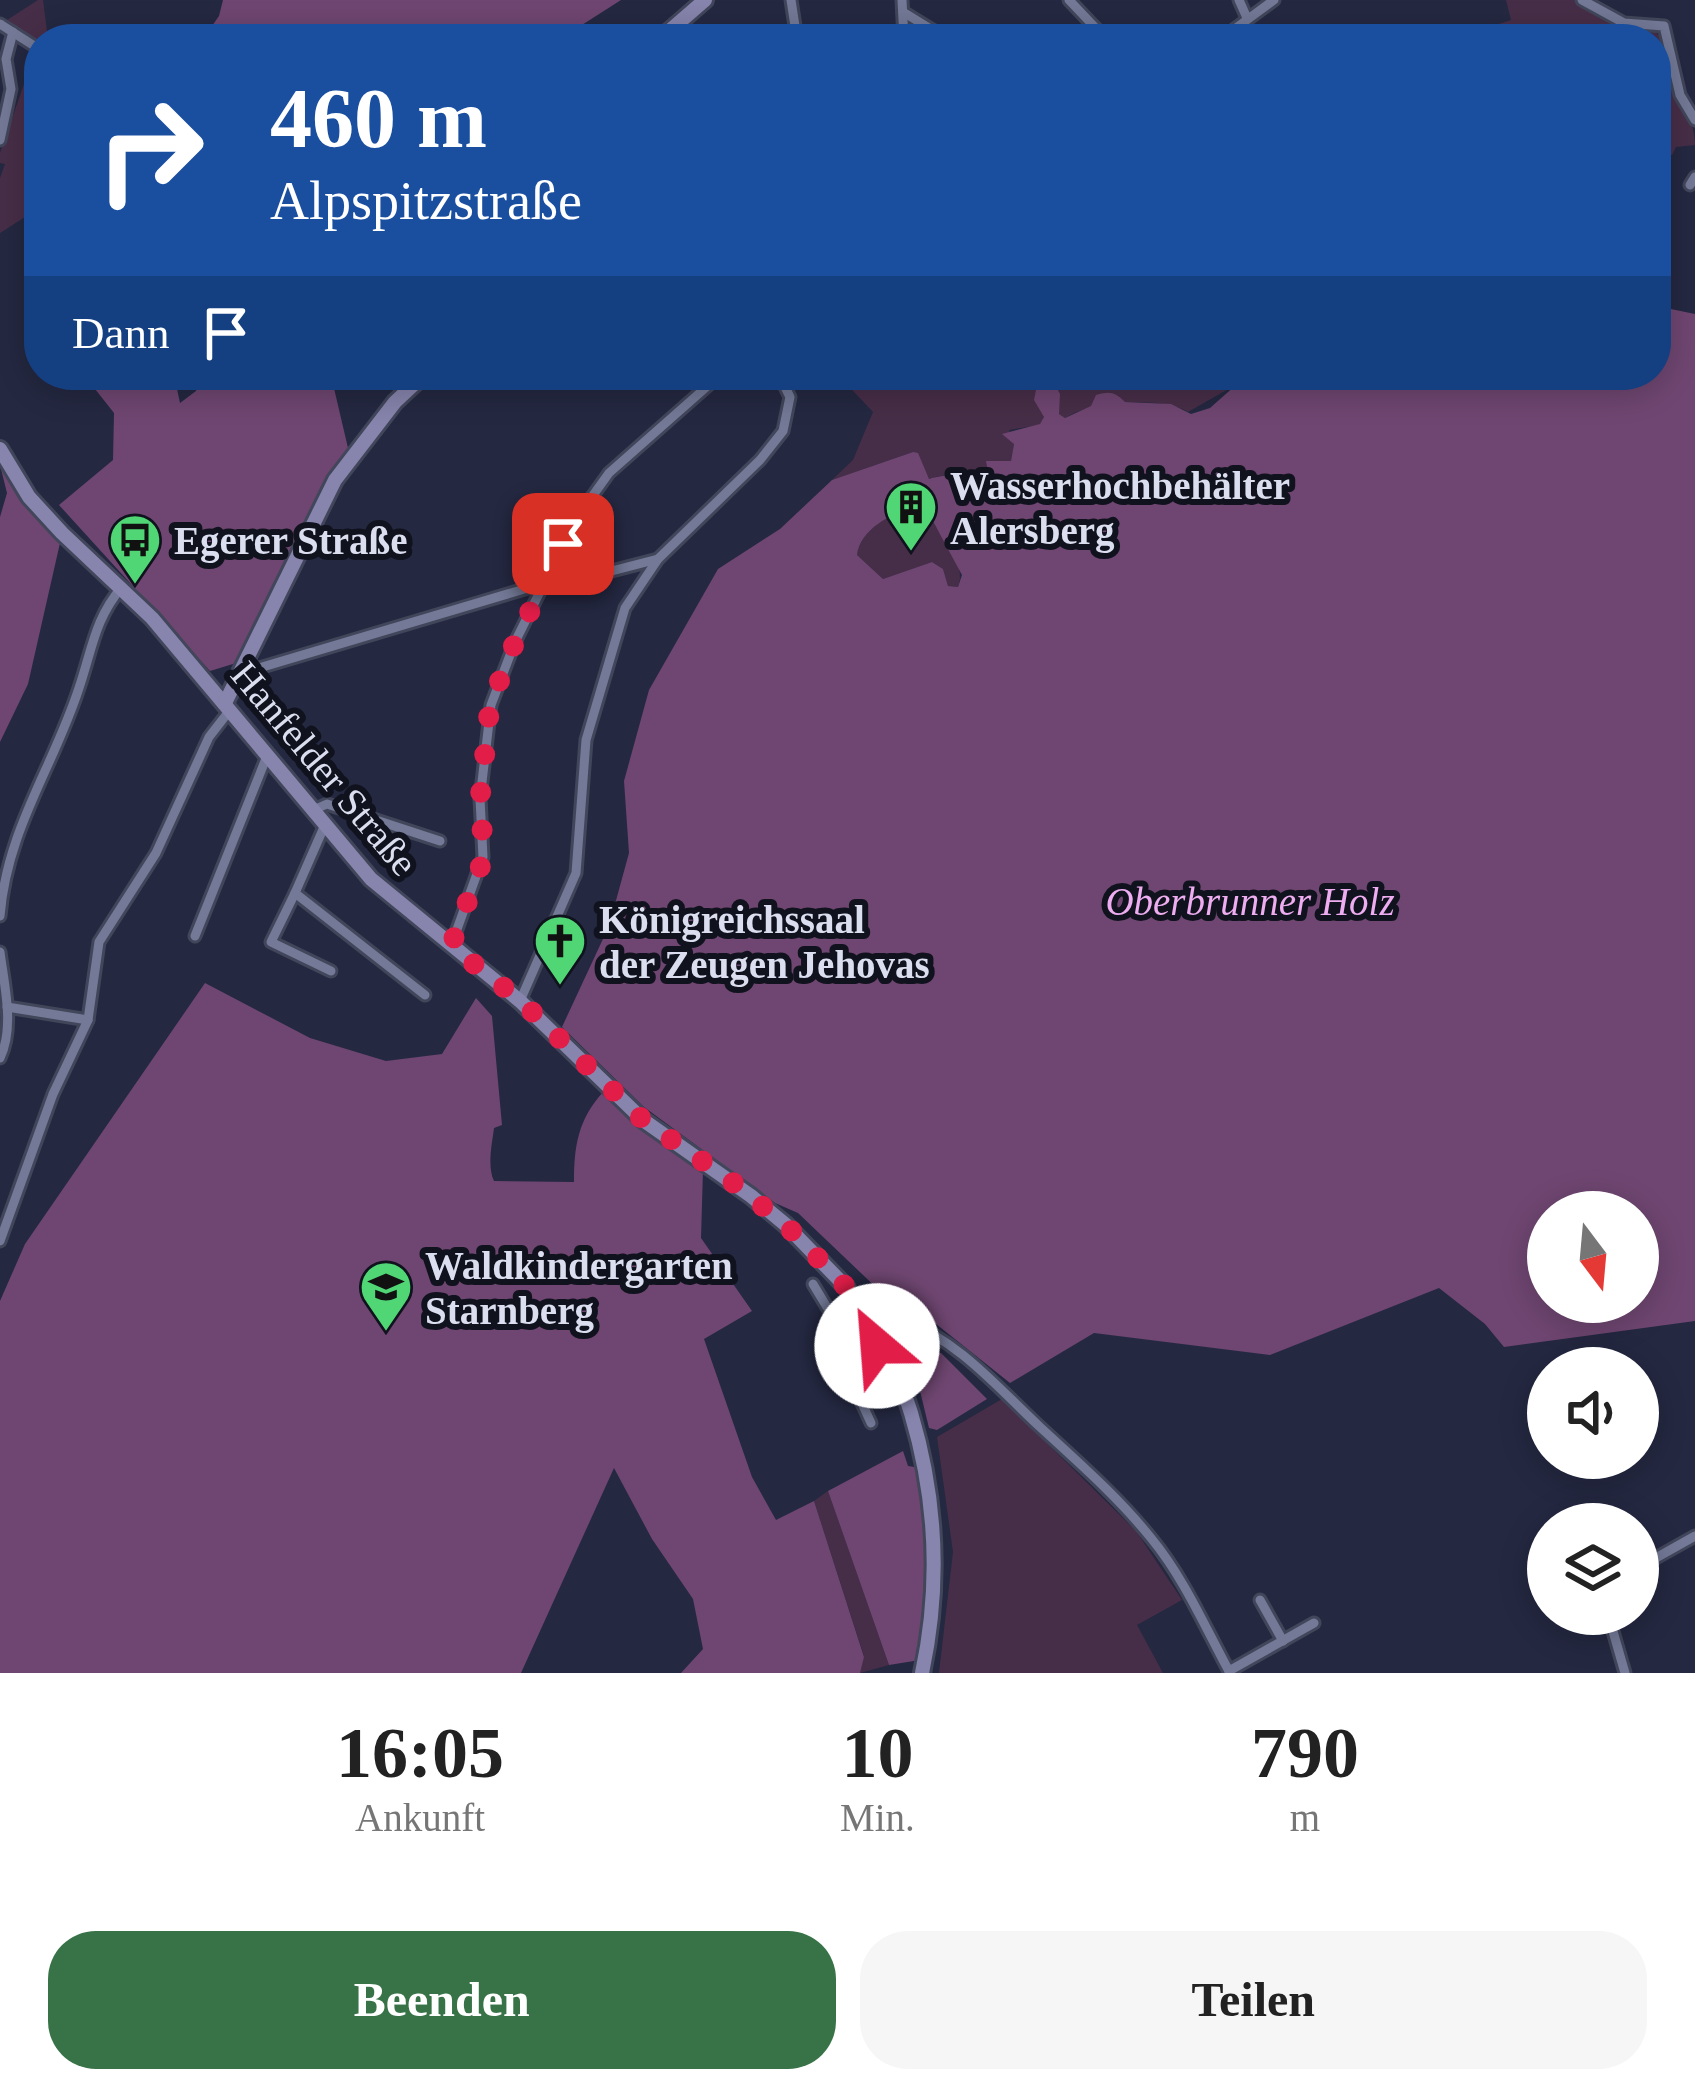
<!DOCTYPE html>
<html lang="de">
<meta charset="utf-8">
<style>
body{margin:0;font-family:Georgia,serif;background:#f6f6f6;color:#222;height:100vh;display:flex;flex-direction:column;font-size:45px;white-space:nowrap}
*{box-sizing:border-box;margin:0}
p{font-size:39px;color:#767676}
.icon{flex:none;width:66px;height:66px;fill:none;stroke:currentColor;stroke-width:2;stroke-linecap:round;stroke-linejoin:round}
.map{position:relative;height:1673px;overflow:hidden}
.drawer{display:flex;flex-direction:column;background:#fff;flex:1}
.drawer>*{flex:none}
.hud{position:absolute;left:24px;top:24px;width:1647px;height:366px;border-radius:48px;box-shadow:0 6px 30px #0003;background:#1a4fa0;color:#fff;overflow:hidden}
.needle{width:78px;rotate:164deg}
.buttons{position:absolute;left:1527px;top:1191px;display:grid;gap:24px}
.buttons a{display:grid;place-items:center;width:132px;height:132px;border-radius:50%;background:#fff;box-shadow:0 6px 30px #0003;font-size:60px}
.pin{position:absolute;display:grid;place-items:center;width:102px;height:102px;color:#fff;margin:-51px;border-radius:24px;box-shadow:0 6px 18px #0006}
.me{position:absolute;width:132px;margin:-66px;rotate:333deg;stroke-linejoin:round;filter:drop-shadow(0 0 9px #0008)}
.turn{display:flex;align-items:center;gap:42px;height:252px;padding:0 48px;font-size:54px}
.turn .icon{width:156px;height:156px;stroke-width:2.5}
.turn b{display:block;font-size:84px;line-height:102px}
.then{display:flex;align-items:center;height:114px;padding:0 48px;background:#0003;gap:24px;font-size:45px}
.eta{display:flex;justify-content:space-evenly;align-items:center;height:204px;text-align:center}
.eta b{font-size:72px;font-weight:800;line-height:84px}
.action{display:flex;gap:24px;margin-top:auto;padding:24px 48px}
.action a{flex:1;height:138px;border-radius:48px;background:#377347;color:#fff;font-size:48px;font-weight:800;line-height:138px;text-align:center}
.action a+a{background:#f6f6f6;color:#222}
.map>svg:first-child{display:block}
.green{fill:#472e48}
.forest{fill:#6f4671;fill-rule:evenodd}
.lines{fill:none;stroke-linecap:round;stroke-linejoin:round}
.street-casing{stroke:#42465b;stroke-width:15}
.secondary-casing{stroke:#42465b;stroke-width:20}
.street{stroke:#737996;stroke-width:9}
.secondary{stroke:#8784ad;stroke-width:14}
.route{stroke:#e11d48;stroke-width:21;stroke-dasharray:0 37.8}
.labels{text-anchor:middle;stroke-width:12;stroke-linejoin:round;paint-order:stroke}
.poi-label{font-size:39px;font-weight:bold;fill:#dadeef;stroke:#10121d;text-anchor:start}
.street-label{font-size:39px;fill:#dadeef;stroke:#10121d}
.park-label{font-size:39px;font-style:italic;fill:#edadf0;stroke:#10121d}
</style>
<div class="map">
<svg width="1695" height="1673" viewBox="0 0 1695 1673">
<rect width="100%" height="100%" fill="#242841"/>
<g class="green">
<path d="M38 0H43L48 39H39V47L7 20Z"/>
<path d="M1506 0H1575L1619 23 1656 32 1667 47 1656 52V39H1486L1484 29 1511 20Z"/>
<path d="M32 61 39 66V208L0 233V178L5 164 0 163V153Z"/>
<path d="M1673 76C1678 103 1695 119 1695 145L1676 147 1672 155 1663 154 1656 161V86Z"/>
<path d="M849 375H1240L1230 388 1188 412C1162 396 1091 401 1065 418L1059 414 1047 381 1041 382 1036 389 1044 417 1040 425 1009 430 1014 444 1011 461H987L988 471C968 476 950 472 929 479L913 452 832 480 853 460 873 412 840 377Z"/>
<path d="M920 509 930 515C939 539 968 563 958 587L948 586 943 569 932 562 883 579 857 555C860 530 895 508 920 509Z"/>
<circle cx="884" cy="1327" r="15"/>
<path d="M1002 1399 1136 1531 1182 1600 1137 1625 1163 1673H939L953 1552 937 1437Z"/>
<path d="M828 1491 889 1665 860 1673 864 1656 814 1501Z"/>
</g>
<g class="forest">
<path d="M223 0H621L560 39H203L219 16Z"/>
<path d="M1656 292 1664 296 1666 308 1695 314V1321L1504 1347 1485 1324 1439 1288 1270 1355 1094 1333 1010 1383 936 1324 913 1315 896 1297 884 1295 798 1213 775 1203 644 1107 562 1027 609 926 629 853 624 781 649 690 718 569 780 529 832 480 913 452 918 453 929 479C951 472 967 477 988 471L986 461H1011L1014 444 1002 434 1040 424 1044 417 1034 400 1036 390 1047 381H1053L1060 394 1059 414 1065 418 1091 406 1096 395C1110 391 1115 392 1125 402L1171 404 1191 414 1210 408 1245 377 1267 379 1281 388 1291 385 1293 375H1656ZM914 508 928 512 962 575 958 587 948 586 943 569 932 562 883 579 857 555C860 530 891 513 914 508ZM1548 1212H1638V1302H1548Z"/>
<path d="M84 375H174L180 403 196 391 204 375H337L333 384 348 448 355 455 246 660 210 671 59 505 113 460 114 413Z"/>
<path d="M0 465 21 498 60 543 28 684 0 742V517L7 493Z"/>
<path d="M205 983 310 1038 386 1061 442 1054 476 998 492 1016 502 1125 494 1128C492 1144 487 1166 494 1181L574 1182C574 1146 578 1120 603 1092L640 1126 703 1170 701 1238 752 1311 704 1339 752 1477 776 1520 814 1501 864 1657 860 1673H681L703 1649 693 1599 652 1539 614 1468 521 1673H0V1301L25 1244Z"/>
<path d="M921 1352 941 1353 987 1399 937 1430 929 1428 912 1358Z"/>
<path d="M903 1451 908 1466 921 1468 930 1588 920 1660 889 1665 828 1491Z"/>
</g>
<g class="lines">
<g class="street-casing">
<g id="street">
<path d="M791 0 797 39"/>
<path d="M902 0 904 39"/>
<path d="M1069 0 1106 39"/>
<path d="M1239 0 1247 18"/>
<path d="M1582 0 1624 23 1664 26 1680 95 1695 120"/>
<path d="M903 12 947 39"/>
<path d="M0 24 39 49"/>
<path d="M1221 39 1274 0"/>
<path d="M0 140 11 89 6 59 13 32"/>
<path d="M1690 185 1695 177"/>
<path d="M239 674 548 582 573 581 658 559"/>
<path d="M311 811 327 804 440 841"/>
<path d="M324 827 295 893 425 995"/>
<path d="M295 893 271 942 331 971"/>
<path d="M0 916C7 829 53 768 79 688 92 650 95 618 122 587"/>
<path d="M195 936 267 756"/>
<path d="M451 946 483 857 480 799 491 705 515 642 576 519 609 473 720 375"/>
<path d="M0 952C4 984 15 1027 0 1058"/>
<path d="M520 1001 576 873 586 740 625 608 658 559 760 460 783 431 790 397 779 375"/>
<path d="M7 1007 88 1020"/>
<path d="M0 1241 53 1094 88 1020 99 942 156 853 209 737 230 710"/>
<path d="M813 1284 851 1347"/>
<path d="M903 1320C959 1341 997 1387 1040 1427 1078 1462 1118 1497 1151 1538 1184 1578 1205 1627 1230 1673"/>
<path d="M902 1336 933 1337"/>
<path d="M867 1338 847 1350 845 1366 871 1423"/>
<path d="M1638 1568 1695 1536"/>
<path d="M1260 1600 1283 1641"/>
<path d="M1608 1614 1625 1673"/>
<path d="M1229 1671 1314 1623"/>
</g>
</g>
<g class="secondary-casing">
<g id="secondary">
<path d="M660 39 705 0"/>
<path d="M0 449 29 497 62 533 152 618 371 879 520 1001 643 1120 751 1196 786 1225 846 1287 865 1320"/>
<path d="M225 703 335 480 395 402 424 375"/>
<circle cx="884" cy="1327" r="20"/>
<path d="M878 1346C896 1366 903 1388 911 1413 937 1500 941 1585 922 1673"/>
</g>
</g>
<use href="#street" class="street"/>
<use href="#secondary" class="secondary"/>
</g>
<g class="lines">
<path class="route" d="M563 544 515 642 490 705 480 799 484 857 451 946 520 1000 643 1120 731 1181 786 1225 846 1287 865 1320 867 1339 877 1346"/>
</g>
<defs>
<g id="building-pin" transform="scale(2.7)"><path d="M0 17L-7.5 6A9.5 9.5 0 1 1 7.5 6Z" fill="#50d675" stroke="#10121d"/><path d="M-4-6H4V6H1V3H-1V6H-4ZM-2.5-4.3h1.7v1.8h-1.7ZM.8-4.3h1.7v1.8H.8ZM-2.5-1h1.7V.8h-1.7ZM.8-1h1.7V.8H.8Z" fill="#111"/></g>
<g id="bus-pin" transform="scale(2.7)"><path d="M0 17L-7.5 6A9.5 9.5 0 1 1 7.5 6Z" fill="#50d675" stroke="#10121d"/><path d="M-5-6H5V4H4V6H2V4H-2V6H-4V4H-5ZM-3.5-4V0h7V-4ZM-3.5 1.2v1.5H-2V1.2ZM2 1.2v1.5H3.5V1.2Z" fill="#111"/></g>
<g id="church-pin" transform="scale(2.7)"><path d="M0 17L-7.5 6A9.5 9.5 0 1 1 7.5 6Z" fill="#50d675" stroke="#10121d"/><path d="M-1.2-6h2.4v3.5h3.3v2.4h-3.3V6h-2.4V-.1h-3.3v-2.4h3.3Z" fill="#111"/></g>
<g id="school-pin" transform="scale(2.7)"><path d="M0 17L-7.5 6A9.5 9.5 0 1 1 7.5 6Z" fill="#50d675" stroke="#10121d"/><path d="M0-5L7-2L0 1L-7-2ZM-4 1L0 2.5L4 1V4Q0 6-4 4Z" fill="#111"/></g>
</defs>
<g fill-rule="evenodd">
<use href="#building-pin" x="911" y="507"/>
<use href="#bus-pin" x="135" y="540"/>
<use href="#church-pin" x="560" y="941"/>
<use href="#school-pin" x="386" y="1287"/>
</g>
<g class="labels">
<g class="poi-label">
<text x="950" y="499">Wasserhochbehälter<tspan x="950" dy="45">Alersberg</tspan></text>
<text x="174" y="554">Egerer Straße</text>
<text x="599" y="933">Königreichssaal<tspan x="599" dy="45">der Zeugen Jehovas</tspan></text>
<text x="425" y="1279">Waldkindergarten<tspan x="425" dy="45">Starnberg</tspan></text>
</g>
<g class="street-label">
<text transform="translate(325 768) rotate(50)" y="14">Hanfelder Straße</text>
</g>
<g class="park-label">
<text x="1250" y="915">Oberbrunner Holz</text>
</g>
</g>
</svg>
<div class="buttons">
<a><svg class="needle" viewBox="-14 -14 28 28"><path d="M0-13l5 13h-10z" fill="#e53935"/><path d="M0 13l5-13h-10z" fill="#767676"/></svg></a>
<a><svg class="icon" aria-label="sound" viewBox="0 0 24 24"><path d="M4 9h4l5-4v14l-5-4H4zM17 9q2 3 0 6"/></svg></a>
<a><svg class="icon" aria-label="layers" viewBox="0 0 24 24"><path d="M12 4l9 5-9 5-9-5zM3 14l9 5 9-5"/></svg></a>
</div>
<div class="pin" style="left:563px;top:544px;background:#d93025"><svg class="icon" aria-label="arrive" viewBox="0 0 24 24"><path d="M6 21V4h12l-3 4 3 4H6"/></svg></div>
<svg class="me" style="left:877px;top:1346px" viewBox="-20 -20 40 40"><circle r="19" fill="#fff"/><path d="M0-13L10 11 0 6-10 11z" fill="#e11d48"/></svg>
<div class="hud">
<div class="turn"><svg class="icon" aria-label="right" viewBox="0 0 24 24"><path d="M7 20v-9h11M14 6l5 5-5 5"/></svg><div><b>460 m</b>Alpspitzstraße</div></div>
<div class="then">Dann<svg class="icon" aria-label="arrive" viewBox="0 0 24 24"><path d="M6 21V4h12l-3 4 3 4H6"/></svg></div>
</div>
</div>
<section class="drawer">
<div class="eta">
<div><b>16:05</b><p>Ankunft</p></div>
<div><b>10</b><p>Min.</p></div>
<div><b>790</b><p>m</p></div>
</div>
<div class="action"><a>Beenden</a><a>Teilen</a></div>
</section>
